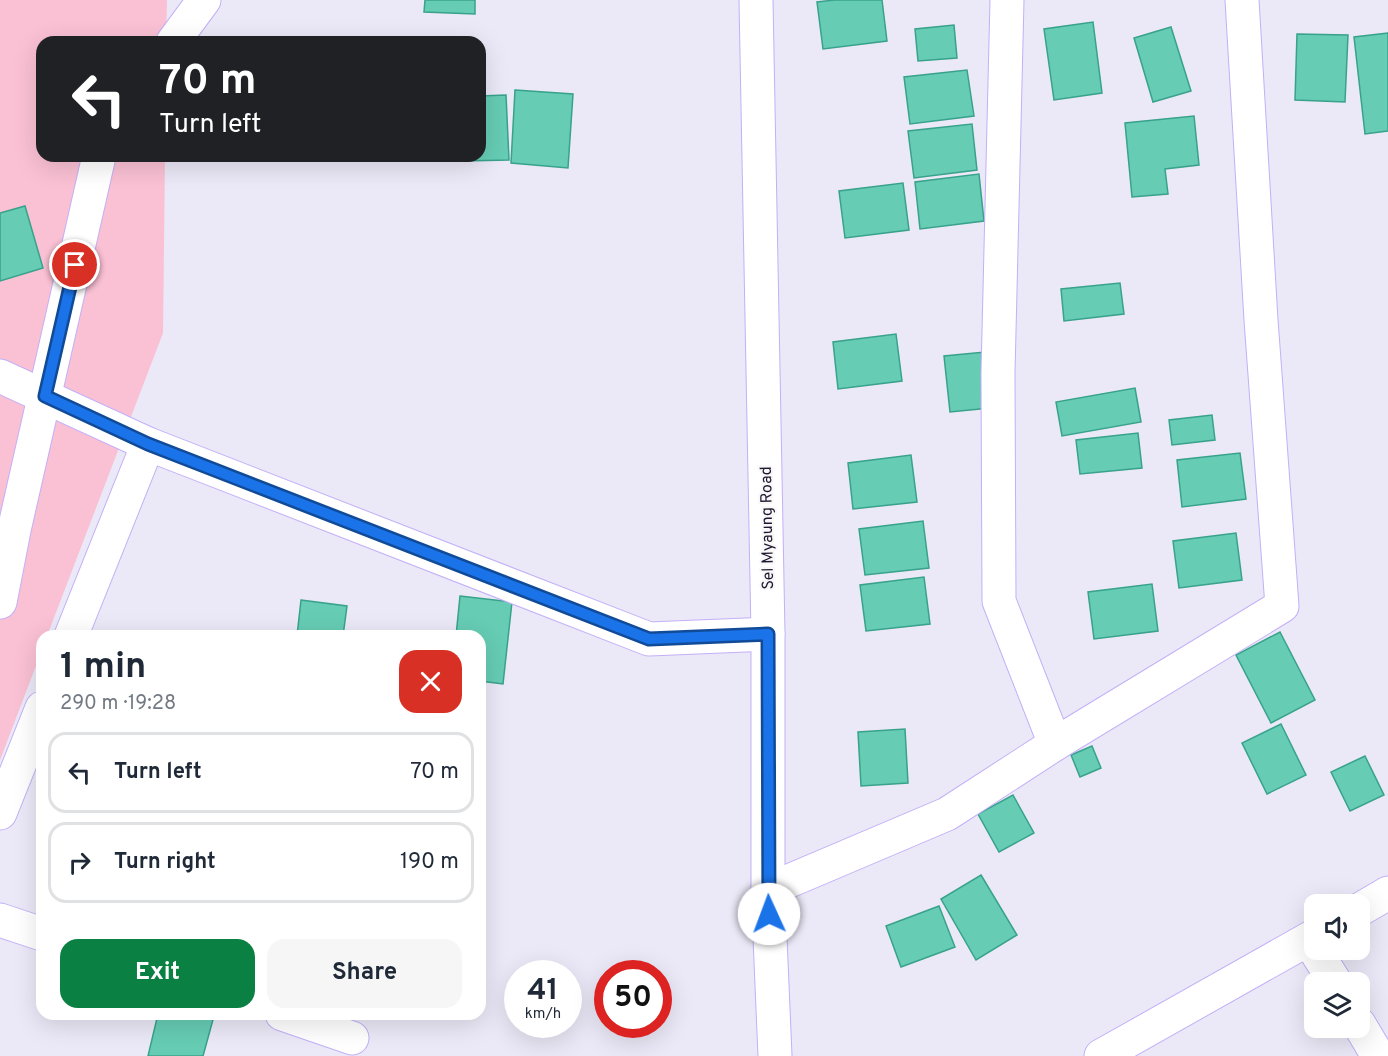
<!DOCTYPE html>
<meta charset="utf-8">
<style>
body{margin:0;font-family:Overpass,sans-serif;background:#f6f6f7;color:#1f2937;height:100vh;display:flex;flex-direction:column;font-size:22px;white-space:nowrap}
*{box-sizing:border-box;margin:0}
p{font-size:20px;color:#747a83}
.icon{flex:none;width:33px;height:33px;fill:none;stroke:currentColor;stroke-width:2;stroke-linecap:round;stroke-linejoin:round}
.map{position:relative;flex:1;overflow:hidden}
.details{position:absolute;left:36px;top:630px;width:450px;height:390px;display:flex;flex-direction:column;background:#fff;border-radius:18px;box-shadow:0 6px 24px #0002}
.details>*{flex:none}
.banner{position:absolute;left:36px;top:36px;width:450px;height:126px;border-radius:18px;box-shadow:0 6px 24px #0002;background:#202124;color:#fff;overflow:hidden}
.controls{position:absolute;left:1304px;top:894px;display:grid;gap:12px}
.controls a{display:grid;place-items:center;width:66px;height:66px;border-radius:12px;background:#fff;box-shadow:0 6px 24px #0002;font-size:30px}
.speed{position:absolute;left:504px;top:960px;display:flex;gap:12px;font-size:30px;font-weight:700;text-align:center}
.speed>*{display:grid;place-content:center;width:78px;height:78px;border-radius:50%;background:#fff;box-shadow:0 6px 24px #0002;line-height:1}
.speed small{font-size:15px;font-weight:400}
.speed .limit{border:9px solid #d22;background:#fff;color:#111}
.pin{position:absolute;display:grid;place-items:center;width:51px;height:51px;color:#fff;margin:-26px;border:3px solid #fff;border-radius:50%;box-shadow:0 2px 6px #0007}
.me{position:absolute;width:66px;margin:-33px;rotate:358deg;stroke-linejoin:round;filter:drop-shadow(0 0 4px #0008)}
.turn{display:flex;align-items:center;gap:21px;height:126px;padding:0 24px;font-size:27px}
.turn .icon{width:78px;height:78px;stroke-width:2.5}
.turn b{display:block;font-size:42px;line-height:51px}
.round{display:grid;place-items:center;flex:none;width:63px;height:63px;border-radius:18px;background:#f6f6f7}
.head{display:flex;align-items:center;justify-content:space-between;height:102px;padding:0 24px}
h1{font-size:36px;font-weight:700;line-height:45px}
.button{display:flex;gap:12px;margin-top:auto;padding:12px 24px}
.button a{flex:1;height:69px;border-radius:18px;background:#0b8043;color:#fff;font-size:24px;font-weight:700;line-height:69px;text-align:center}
.button a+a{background:#f6f6f7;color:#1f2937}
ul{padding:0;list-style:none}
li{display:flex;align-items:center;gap:18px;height:81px;margin:0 12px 9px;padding:0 12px;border:3px solid #e0e1e3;border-radius:18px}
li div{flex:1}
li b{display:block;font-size:22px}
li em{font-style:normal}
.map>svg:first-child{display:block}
.green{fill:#fac0d4}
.building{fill:#66ccb4;stroke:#38a28b;stroke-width:1.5}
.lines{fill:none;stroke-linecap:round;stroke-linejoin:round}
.minor-casing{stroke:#c3b0f8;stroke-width:35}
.major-casing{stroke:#c3b0f8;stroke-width:35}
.minor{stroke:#fff;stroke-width:33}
.major{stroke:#fff;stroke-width:33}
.route-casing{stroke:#114b97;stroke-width:15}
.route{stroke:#1a73e8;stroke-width:10}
.labels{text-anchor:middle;stroke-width:4.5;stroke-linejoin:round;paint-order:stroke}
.street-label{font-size:16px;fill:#1f1731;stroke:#f8f8f8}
</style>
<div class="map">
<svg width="1388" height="1056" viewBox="0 0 1388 1056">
<rect width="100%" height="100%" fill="#ebe8f7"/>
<path class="green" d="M0 0H167L166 42H42V156H165L163 333 47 636H42V650L0 760Z"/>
<g class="building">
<path d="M425 0H475V14L424 12Z"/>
<path d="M834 0H882L887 41 823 49 817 2Z"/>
<path d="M1093 22 1102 93 1054 100 1044 29Z"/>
<path d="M954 25 957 58 918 61 915 29Z"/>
<path d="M1171 27 1191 91 1153 102 1134 38Z"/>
<path d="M1388 33V131L1365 134 1354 37Z"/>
<path d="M1297 34 1348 35 1345 102 1295 100Z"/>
<path d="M967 70 974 116 910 124 904 77Z"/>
<path d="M515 90 573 94 568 168 511 163Z"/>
<path d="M506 95 509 160 464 161 463 156H480V96Z"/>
<path d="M1194 116 1199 165 1165 169 1168 194 1132 197 1125 123Z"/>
<path d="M972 124 977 170 914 178 908 131Z"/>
<path d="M979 174 984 221 920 229 915 182Z"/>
<path d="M903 183 909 230 845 238 839 191Z"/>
<path d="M25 206 43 268 0 281V213Z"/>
<path d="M1120 283 1124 314 1064 321 1061 289Z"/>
<path d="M896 334 902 381 838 389 833 342Z"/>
<path d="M985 352 990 408 950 412 944 356Z"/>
<path d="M1135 388 1141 422 1062 436 1056 402Z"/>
<path d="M1212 415 1215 440 1172 445 1169 420Z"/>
<path d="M1138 433 1142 468 1080 474 1076 440Z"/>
<path d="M1240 453 1246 499 1182 507 1177 460Z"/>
<path d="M911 455 917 502 853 509 848 463Z"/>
<path d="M923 521 929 568 865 575 859 529Z"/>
<path d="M1236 533 1242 580 1179 588 1173 541Z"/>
<path d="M924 577 930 624 866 631 860 585Z"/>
<path d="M1152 584 1158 631 1094 639 1088 592Z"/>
<path d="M460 596 512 602 503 684 480 681V636H456Z"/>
<path d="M301 600 347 606 343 636H297Z"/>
<path d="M1280 632 1315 700 1271 723 1236 655Z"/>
<path d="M1281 724 1306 775 1267 794 1242 743Z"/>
<path d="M905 729 908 783 861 786 858 732Z"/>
<path d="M1092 746 1101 768 1080 777 1071 755Z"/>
<path d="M1365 756 1384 795 1350 811 1331 772Z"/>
<path d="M1013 795 1034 833 999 852 978 814Z"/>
<path d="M981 875 1017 935 976 960 941 899Z"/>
<path d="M939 906 955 947 901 967 886 926Z"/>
<path d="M158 1014H207L214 1016 203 1056H148Z"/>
</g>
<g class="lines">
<g class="minor-casing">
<g id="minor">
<path d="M1007 0 998 373 999 601 1055 744"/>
<path d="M173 42 204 0"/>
<path d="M0 376 148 444 649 639 768 634"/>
<path d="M0 602 14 530 99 156"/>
<path d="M71 636 148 444"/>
<path d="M0 813 42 708"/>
<path d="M768 890 947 814 1055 744 1282 606 1261 320 1242 0"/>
<path d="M0 920 42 934"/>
<path d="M1315 950 1335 982"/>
<path d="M282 1014 352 1038"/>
<path d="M1359 1024 1378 1056"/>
</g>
</g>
<g class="major-casing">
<g id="major">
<path d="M756 0 768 634V890L775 1056"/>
<path d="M1359 910 1388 893"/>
<path d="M1101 1056 1314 936"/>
</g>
</g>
<use href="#minor" class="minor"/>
<use href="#major" class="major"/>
</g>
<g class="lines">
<g class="route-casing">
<path id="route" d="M75 265 45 396 148 444 649 639 768 634 769 914"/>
</g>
<use href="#route" class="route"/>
</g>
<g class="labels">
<g class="street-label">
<text transform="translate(766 528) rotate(-91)" y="6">Sel Myaung Road</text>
</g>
</g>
</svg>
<div class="controls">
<a><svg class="icon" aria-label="sound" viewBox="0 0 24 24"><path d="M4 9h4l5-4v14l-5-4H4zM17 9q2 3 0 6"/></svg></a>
<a><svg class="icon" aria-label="layers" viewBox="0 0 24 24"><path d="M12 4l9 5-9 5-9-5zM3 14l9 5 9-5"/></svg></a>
</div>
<div class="speed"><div>41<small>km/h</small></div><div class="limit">50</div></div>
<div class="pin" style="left:75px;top:265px;background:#d93025"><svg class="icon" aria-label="arrive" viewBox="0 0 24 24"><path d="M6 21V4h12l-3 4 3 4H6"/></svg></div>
<svg class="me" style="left:769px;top:914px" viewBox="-20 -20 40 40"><circle r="19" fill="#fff"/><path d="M0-13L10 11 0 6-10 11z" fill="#1a73e8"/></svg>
<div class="banner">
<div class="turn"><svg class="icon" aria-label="left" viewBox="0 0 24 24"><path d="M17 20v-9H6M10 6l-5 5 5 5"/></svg><div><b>70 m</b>Turn left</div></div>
</div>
<section class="details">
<div class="head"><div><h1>1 min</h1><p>290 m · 19:28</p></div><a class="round" style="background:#d93025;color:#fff"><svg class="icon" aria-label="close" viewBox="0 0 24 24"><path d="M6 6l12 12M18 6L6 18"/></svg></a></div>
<ul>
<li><svg class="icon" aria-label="left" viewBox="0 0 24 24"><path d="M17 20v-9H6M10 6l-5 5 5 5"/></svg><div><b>Turn left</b></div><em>70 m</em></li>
<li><svg class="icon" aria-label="right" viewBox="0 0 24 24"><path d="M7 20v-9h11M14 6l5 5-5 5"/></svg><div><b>Turn right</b></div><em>190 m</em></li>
</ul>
<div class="button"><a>Exit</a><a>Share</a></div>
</section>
</div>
